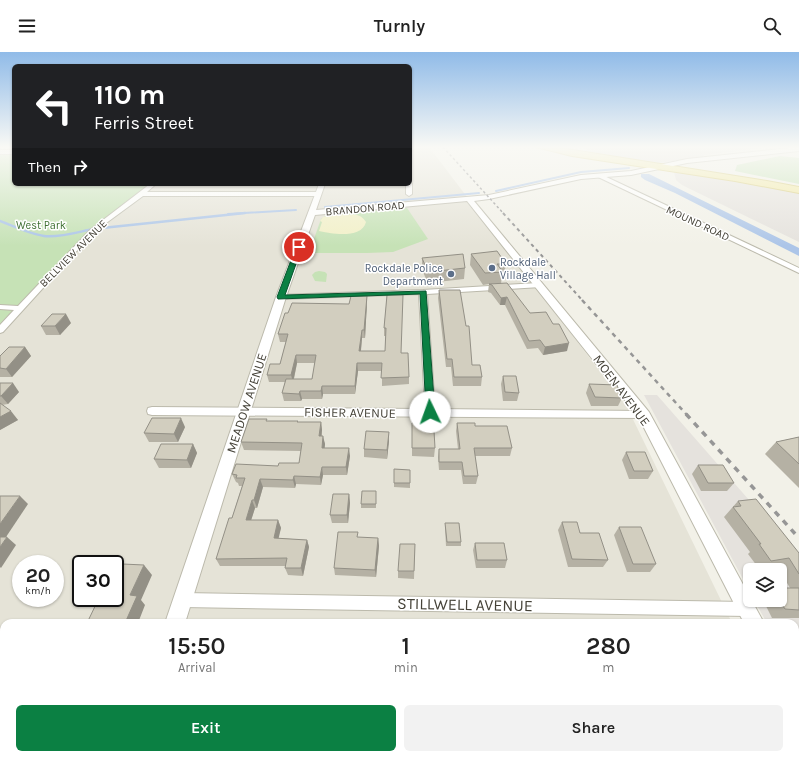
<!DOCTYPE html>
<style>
body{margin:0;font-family:Karla,sans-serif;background:#f2f2f2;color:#222;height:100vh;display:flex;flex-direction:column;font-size:15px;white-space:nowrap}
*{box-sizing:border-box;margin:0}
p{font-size:13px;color:#767676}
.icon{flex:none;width:22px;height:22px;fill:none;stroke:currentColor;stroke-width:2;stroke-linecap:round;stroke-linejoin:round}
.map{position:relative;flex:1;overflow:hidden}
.sheet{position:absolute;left:0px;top:567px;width:799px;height:140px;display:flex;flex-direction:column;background:#fff;border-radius:12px 12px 0 0;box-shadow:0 1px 3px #0004}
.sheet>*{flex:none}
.hud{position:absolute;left:12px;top:12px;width:400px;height:122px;border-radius:6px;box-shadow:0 1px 3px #0004;background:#202124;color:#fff;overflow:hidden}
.buttons{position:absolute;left:743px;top:511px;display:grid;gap:8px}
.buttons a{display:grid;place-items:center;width:44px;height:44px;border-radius:6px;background:#fff;box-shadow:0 1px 3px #0004;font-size:20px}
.speed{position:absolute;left:12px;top:503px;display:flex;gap:8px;font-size:20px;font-weight:700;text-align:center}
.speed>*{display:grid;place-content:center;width:52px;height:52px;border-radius:50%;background:#fff;box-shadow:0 1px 3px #0004;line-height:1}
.speed small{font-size:10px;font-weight:400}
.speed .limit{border:2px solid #111;border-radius:6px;background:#fff;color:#111}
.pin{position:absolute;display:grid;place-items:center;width:34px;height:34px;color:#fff;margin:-17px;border:2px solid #fff;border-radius:50%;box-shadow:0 1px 4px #0007}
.me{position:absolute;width:44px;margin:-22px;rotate:357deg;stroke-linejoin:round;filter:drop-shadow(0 0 3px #0008)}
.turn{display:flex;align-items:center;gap:14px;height:84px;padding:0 16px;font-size:18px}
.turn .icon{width:52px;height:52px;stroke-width:2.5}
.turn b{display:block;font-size:28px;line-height:34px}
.then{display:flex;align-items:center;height:38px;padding:0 16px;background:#0003;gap:8px;font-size:15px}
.eta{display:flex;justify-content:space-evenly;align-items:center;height:68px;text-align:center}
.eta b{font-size:24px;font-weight:600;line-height:28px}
.action{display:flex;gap:8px;margin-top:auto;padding:8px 16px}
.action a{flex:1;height:46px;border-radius:6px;background:#0b8043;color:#fff;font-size:16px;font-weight:600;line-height:46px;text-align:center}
.action a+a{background:#f2f2f2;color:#222}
header{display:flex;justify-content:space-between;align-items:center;height:52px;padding:0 16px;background:#fff;font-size:18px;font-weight:600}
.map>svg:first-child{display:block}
.residential{fill:#e5e3d7;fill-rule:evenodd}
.industrial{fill:#e5e2dd}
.green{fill:#c6e2b6}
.sand{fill:#f2f0c8}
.water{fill:#acc5e8}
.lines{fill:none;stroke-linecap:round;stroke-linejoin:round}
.stream-far1{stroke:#acc5e8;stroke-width:2}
.stream{stroke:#acc5e8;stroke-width:2.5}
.minor-casing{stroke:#bcbaac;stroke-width:2}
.tertiary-casing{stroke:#bcbaac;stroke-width:2}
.primary-casing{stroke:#d6c973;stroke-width:2}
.minor{fill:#fff;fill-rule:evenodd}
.tertiary{fill:#fff;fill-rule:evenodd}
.primary{fill:#f2e9a1;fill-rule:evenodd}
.rail-far3{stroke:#969696;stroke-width:1.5;stroke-dasharray:2.5 2.5;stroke-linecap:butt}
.rail-far2{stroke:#969696;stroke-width:2;stroke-dasharray:3.5 3.5;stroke-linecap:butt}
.rail-far1{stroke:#969696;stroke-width:2.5;stroke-dasharray:4.5 4.5;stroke-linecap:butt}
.rail{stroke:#969696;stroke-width:3.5;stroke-dasharray:6 6;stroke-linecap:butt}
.wall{fill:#b5b1a4;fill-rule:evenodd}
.shaded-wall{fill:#939086}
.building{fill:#d2cebf;stroke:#939086}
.route{fill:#0b8043;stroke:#07532c}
.service-dot{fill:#5c6f8a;stroke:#fff;stroke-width:1.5}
.labels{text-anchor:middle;stroke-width:3;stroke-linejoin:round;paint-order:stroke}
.far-street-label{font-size:11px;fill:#454238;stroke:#fff}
.far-park-label{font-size:11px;fill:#3e7032;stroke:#fff}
.far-service-label{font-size:11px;fill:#4e5e75;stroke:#fff;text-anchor:start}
.street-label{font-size:13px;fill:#454238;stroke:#fff}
.near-street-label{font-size:16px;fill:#454238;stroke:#fff}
</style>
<header><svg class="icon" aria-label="menu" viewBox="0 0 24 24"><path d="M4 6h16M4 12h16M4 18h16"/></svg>Turnly<svg class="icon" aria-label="search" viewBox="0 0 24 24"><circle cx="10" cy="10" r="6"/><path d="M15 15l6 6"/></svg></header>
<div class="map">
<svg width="799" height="707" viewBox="0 0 799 707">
<rect width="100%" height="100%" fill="#f2f1e8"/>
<path class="residential" d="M412 95H429L627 355 732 571H4V703H795L799 707H0V274L73 200 127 150 141 140 150 132H410V97ZM21 512H55V546H21ZM81 512H115V546H81Z"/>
<g class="industrial">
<path d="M580 95H770L704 103 703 105 658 111 601 103Z"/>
<path d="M674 120 737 129 799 141V190L682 133 676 128Z"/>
<path d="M644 343H657L799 505V631L795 624V571H767L754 548H780V518H750V540Z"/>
</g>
<g class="green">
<path d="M0 102H14V132H150L141 140 127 150 73 200 0 274Z"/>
<path d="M780 104 799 106V132L735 119 737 113Z"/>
<path d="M407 156 428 187 393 200 367 201H309L321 167 327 163Z"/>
<path d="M319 219 325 220 327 222 326 230 315 229 312 223 315 220Z"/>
</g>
<path class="sand" d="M340 162C350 164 359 159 366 170 362 187 332 182 319 179L322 170 320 169 323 165Z"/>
<path class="water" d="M641 122H649L799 196V204L675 141 645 128 641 125Z"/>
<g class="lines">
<g class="stream-far1">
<path d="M496 139 581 120 629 116"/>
<path d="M325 155 479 141"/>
<path d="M228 162 296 158"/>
</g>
<g class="stream">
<path d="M0 169C13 174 30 182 44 184 59 186 78 180 93 177"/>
<path d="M102 176 245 161"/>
</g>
<g class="minor-casing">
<g id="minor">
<path d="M412 95H417L410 100Z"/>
<path d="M596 122H600L799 216V221L596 124Z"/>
<path d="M410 131 412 132V142L409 144 406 142V132H410Z"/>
<path d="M150 132H156L147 140H318L321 142 318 144H143L94 180 3 280 0 281V273L14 258 0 257V253L18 254 90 178Z"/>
<path d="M538 231H541V235L427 242 435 357 644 359 648 360 649 363 648 366 152 363 148 362 147 359 148 356 152 355 425 357 419 242 281 247 277 245 278 243 423 238Z"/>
<path d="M183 541 747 550 752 552 754 557 752 562 747 564 183 555 178 553 176 548 178 543Z"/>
</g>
</g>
<g class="tertiary-casing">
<g id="tertiary">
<path d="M799 95V99L687 111 631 123 581 127 489 147 474 149 649 360 764 571H744L639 366 467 149 315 163 286 245 185 571H165L276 245 319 132H325L316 158 489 143 581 123 631 119 687 107Z"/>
<rect x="0" y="98" width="14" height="4"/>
<path d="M795 640 799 642V670L795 668Z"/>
<path d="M119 703H141L140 707H118Z"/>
</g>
</g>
<g class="primary-casing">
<path id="primary" d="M536 95H554L767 129 799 135V141L735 129 572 104Z"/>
</g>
<use href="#minor" class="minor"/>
<use href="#tertiary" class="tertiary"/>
<use href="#primary" class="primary"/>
<path class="rail-far3" d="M443 95 504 162"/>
<path class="rail-far2" d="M503 161 583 249"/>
<path class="rail-far1" d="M582 248 687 363"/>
<path class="rail" d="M686 362 799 486"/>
</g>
<g class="wall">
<path d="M471 202 506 212 504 223H502L501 232 530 261 567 299 543 303 538 296 527 297 505 253H500L491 241 488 240 489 232 483 233 470 213Z"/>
<path d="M422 206 465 216 464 227 428 231 422 218Z"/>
<path d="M439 238 472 313 482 325 481 334H453L451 315H446L438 246Z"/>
<path d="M387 243 401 301 409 325V332L382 334V319H358L355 342H323L322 347H302L301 349H284L282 341 285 330H269L267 323 280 312 286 290H280L278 282 288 261 349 252 367 244V251L365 286H362L361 299H385L386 284H384V276ZM297 311H315L312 327H294Z"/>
<path d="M71 271 60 283H46L41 274Z"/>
<path d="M25 295 31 304 12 325H0V304Z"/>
<path d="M503 324 519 341 517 349H503L501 332Z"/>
<path d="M0 331 19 340 8 352 2 353 18 368 0 378Z"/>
<path d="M589 332 622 346 618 354H591L586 341Z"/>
<path d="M267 369 298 370H321L322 378V384L325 392 324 396 350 404 347 423H323L321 433 296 432 295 436 263 435 257 456H255L251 468H278L281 476 278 486 307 488 309 495 303 524 288 523 285 516V514H220L216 507 232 466 242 434H239L238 431 236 430 232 422 278 414 299 411 301 399 244 398 241 390Z"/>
<path d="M412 371 430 379 435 396 434 405 412 404Z"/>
<path d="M457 371 475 374 512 396 510 404H475L478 424 476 432H463L461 418H439L438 405 439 397H458L456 379Z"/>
<path d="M185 375 178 390H149L144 381Z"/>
<path d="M389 380V389L387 407 364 405V397Z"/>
<path d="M799 385V436L765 402 776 390Z"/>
<path d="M193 392 197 401 191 416H159L154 407Z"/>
<path d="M626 400 653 419 648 427H629L622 408Z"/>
<path d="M698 413 734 431 727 439H701L692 422Z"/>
<path d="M394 417 410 418V436L394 435Z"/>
<path d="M349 442 350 451 348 471H332L330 463Z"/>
<path d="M376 443V456H361V452Z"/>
<path d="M738 449 799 501V566H772L763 548H780L790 536 780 519V518H779L778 516 760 518 748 502 750 500 724 465Z"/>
<path d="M562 470 580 481 608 508 603 515H568L558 478Z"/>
<path d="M445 471 461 490V494H446L445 475Z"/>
<path d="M619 475 656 512 650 520H627L614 483Z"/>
<path d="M378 486 379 494 376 525 335 523 334 516Z"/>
<path d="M475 491 507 508 505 516H476L473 498Z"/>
<path d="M415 492 414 527 398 526V519Z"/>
<path d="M519 703H573L574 707H519Z"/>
<path d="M702 703H795L799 707H704Z"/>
</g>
<g class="shaded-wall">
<path d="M367 244V251L365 286 364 278Z"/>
<path d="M507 245 505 253H500L501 246Z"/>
<path d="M66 262 71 271 60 283 55 274Z"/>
<path d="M362 278V286L360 307 359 299Z"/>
<path d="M569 291 567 299 543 303 545 295Z"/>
<path d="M25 295 31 304 12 325 6 317Z"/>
<path d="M296 303 297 311 293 330 291 323Z"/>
<path d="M357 311 358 319 355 342V334Z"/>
<path d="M13 331 19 340 8 352 1 344Z"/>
<path d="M322 334 323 342 322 347 321 339Z"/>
<path d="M300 339 302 347 301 349 299 342Z"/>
<path d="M11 359 18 368 0 378V365Z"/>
<path d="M181 366 185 375 178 390 174 382Z"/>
<path d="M321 370 322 378 320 392 319 384Z"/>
<path d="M389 380V389L387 407V398Z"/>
<path d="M323 384 325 392 324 404 322 396Z"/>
<path d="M193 392 197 401 191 416 187 408Z"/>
<path d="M349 396 350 404 347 423 346 415Z"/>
<path d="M322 415 323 423 321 433 320 425Z"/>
<path d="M294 424 296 432 295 436 293 428Z"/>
<path d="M260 427 263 435 257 456 254 448Z"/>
<path d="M349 442 350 451 348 471 347 463Z"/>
<path d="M20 444 28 452 2 491 0 490V472Z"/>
<path d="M252 448 255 456 249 475 246 468Z"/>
<path d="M278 468 281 476 277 493 274 486Z"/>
<path d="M7 485 16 493 1 516 0 515V495Z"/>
<path d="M378 486 379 494 376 525 375 518Z"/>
<path d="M307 488 309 495 303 524 301 516Z"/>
<path d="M144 513 152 523 141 548 145 553 138 571H125L130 543Z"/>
<path d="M52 703H69L67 707H51Z"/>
<path d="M242 703H248L247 707H241Z"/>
<rect x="317" y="703" width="3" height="4"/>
</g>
<g class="building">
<path d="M497 199 506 212H497L503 220 485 221 471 202Z"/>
<path d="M463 202 465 216 428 220 422 206Z"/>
<path d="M507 231 530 261 546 260 553 272H559L569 291 545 295 540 288 529 289 507 245 501 246 492 233 489 232Z"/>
<path d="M439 238H460L466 274H469L472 313H480L482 325H454L452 307H447Z"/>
<path d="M387 243H403L401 301H408L409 325 381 326 382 311H357L355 334H322L321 339H300L299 342 282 341 286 327H312L316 303H296L291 323H267L270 312H280L288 282H278L285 261H288L292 251 349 252 351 244H367L364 278H362L359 299H385L386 276H384Z"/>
<path d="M52 262H66L55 274H41Z"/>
<path d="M9 295H25L6 317 0 316V304Z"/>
<path d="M503 324H516L519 341 505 340Z"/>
<path d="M0 331H13L1 344H0Z"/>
<path d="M589 332 617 333 622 346 595 345Z"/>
<path d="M0 351 11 359 0 365Z"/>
<path d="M152 366H181L174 382 144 381Z"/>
<path d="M249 367H267L266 369H298L297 370H321L319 384H323L322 396H349L346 415H322L320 425 294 424 293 428 260 427 254 448H252L246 468H278L274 486 307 488 301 516H285L287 506 216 507 229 466H232L245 426H236L237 423 232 422 236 412 278 414 279 411H299L302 391 241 390Z"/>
<path d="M412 371H430V379H434L435 396H412Z"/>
<path d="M457 371H475V374H507L512 396H474L478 424H464L462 410H439V397H460Z"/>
<path d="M366 379 389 380 387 398 364 397Z"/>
<path d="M799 385V412L776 390Z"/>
<path d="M161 392H193L187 408 154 407Z"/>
<path d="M626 400H645L653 419H634Z"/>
<path d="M698 413H723L734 431H708Z"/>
<path d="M394 417 410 418V431H394Z"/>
<path d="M362 439H376V452H361Z"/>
<path d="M333 442H349L347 463H330Z"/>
<path d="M0 444H20L0 472Z"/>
<path d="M756 447 799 501V522L789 506 771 509 759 492H761L733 455 741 454 738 449Z"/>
<path d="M562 470H577L580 481H599L608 508 572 507Z"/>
<path d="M445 471H459L461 490H447Z"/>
<path d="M619 475H641L656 512H633Z"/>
<path d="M338 480H358L357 485 378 486 375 518 334 516Z"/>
<path d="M0 485H7L0 495Z"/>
<path d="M475 491H504L507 508H477Z"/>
<path d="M400 492H415L414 519H398Z"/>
<path d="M101 511 144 513 130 543 137 544 125 571H87L99 546H115V512H101Z"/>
<path d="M780 536H799V558L785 557 779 548H780Z"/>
<rect x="315" y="569" width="26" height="2"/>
<path d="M795 665 799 673V707H726L725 703H795Z"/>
<path d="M17 703H52L51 707H15Z"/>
<path d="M218 703H242L241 707H217Z"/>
<path d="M295 703H317V707H294Z"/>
<rect x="417" y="703" width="26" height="4"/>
<path d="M466 703H484L485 707H466Z"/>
<path d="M522 703H573L574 707H523Z"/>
</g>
<linearGradient id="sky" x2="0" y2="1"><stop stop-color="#90bbe8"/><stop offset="0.49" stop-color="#f9f9f5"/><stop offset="1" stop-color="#f9f9f5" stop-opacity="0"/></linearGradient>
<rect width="799" height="194" fill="url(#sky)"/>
<path class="route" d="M299 193 302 195 285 243 426 239 435 360 434 363 430 364 426 360 420 242 278 247 277 245 296 195Z"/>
<g class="service-dot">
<circle cx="492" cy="216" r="4"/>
<circle cx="451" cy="222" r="4"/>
</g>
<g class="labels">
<g class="far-street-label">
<text transform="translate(365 156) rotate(-5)" y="4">BRANDON ROAD</text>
<text transform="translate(698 171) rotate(25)" y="4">MOUND ROAD</text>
<text transform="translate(73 201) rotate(-45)" y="4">BELLVIEW AVENUE</text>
</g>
<g class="far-park-label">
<text x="41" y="177">West Park</text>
</g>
<g class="far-service-label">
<text x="500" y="214">Rockdale<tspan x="500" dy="13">Village Hall</tspan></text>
<text x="443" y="220" text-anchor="end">Rockdale Police<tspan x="443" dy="13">Department</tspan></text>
</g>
<g class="street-label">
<text transform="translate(622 338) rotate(53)" y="5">MOEN AVENUE</text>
<text transform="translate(246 351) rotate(-72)" y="5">MEADOW AVENUE</text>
<text transform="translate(350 360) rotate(1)" y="5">FISHER AVENUE</text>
</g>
<g class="near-street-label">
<text transform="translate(465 552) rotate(1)" y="6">STILLWELL AVENUE</text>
</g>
</g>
</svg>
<div class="buttons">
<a><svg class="icon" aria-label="layers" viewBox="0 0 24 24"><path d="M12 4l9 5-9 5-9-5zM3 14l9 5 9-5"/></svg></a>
</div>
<div class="speed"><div>20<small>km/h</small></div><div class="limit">30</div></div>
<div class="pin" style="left:299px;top:195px;background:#d93025"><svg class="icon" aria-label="arrive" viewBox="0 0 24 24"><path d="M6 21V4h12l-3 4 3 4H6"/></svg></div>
<svg class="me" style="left:430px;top:360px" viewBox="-20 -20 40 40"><circle r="19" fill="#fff"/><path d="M0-13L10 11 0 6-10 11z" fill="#0b8043"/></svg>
<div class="hud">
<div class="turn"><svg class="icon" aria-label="left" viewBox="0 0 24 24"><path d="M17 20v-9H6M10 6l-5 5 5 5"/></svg><div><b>110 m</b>Ferris Street</div></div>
<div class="then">Then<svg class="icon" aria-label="right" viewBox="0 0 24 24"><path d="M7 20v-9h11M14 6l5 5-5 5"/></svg></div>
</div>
<section class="sheet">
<div class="eta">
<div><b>15:50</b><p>Arrival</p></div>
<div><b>1</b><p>min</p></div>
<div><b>280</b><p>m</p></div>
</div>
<div class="action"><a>Exit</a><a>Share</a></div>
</section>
</div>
